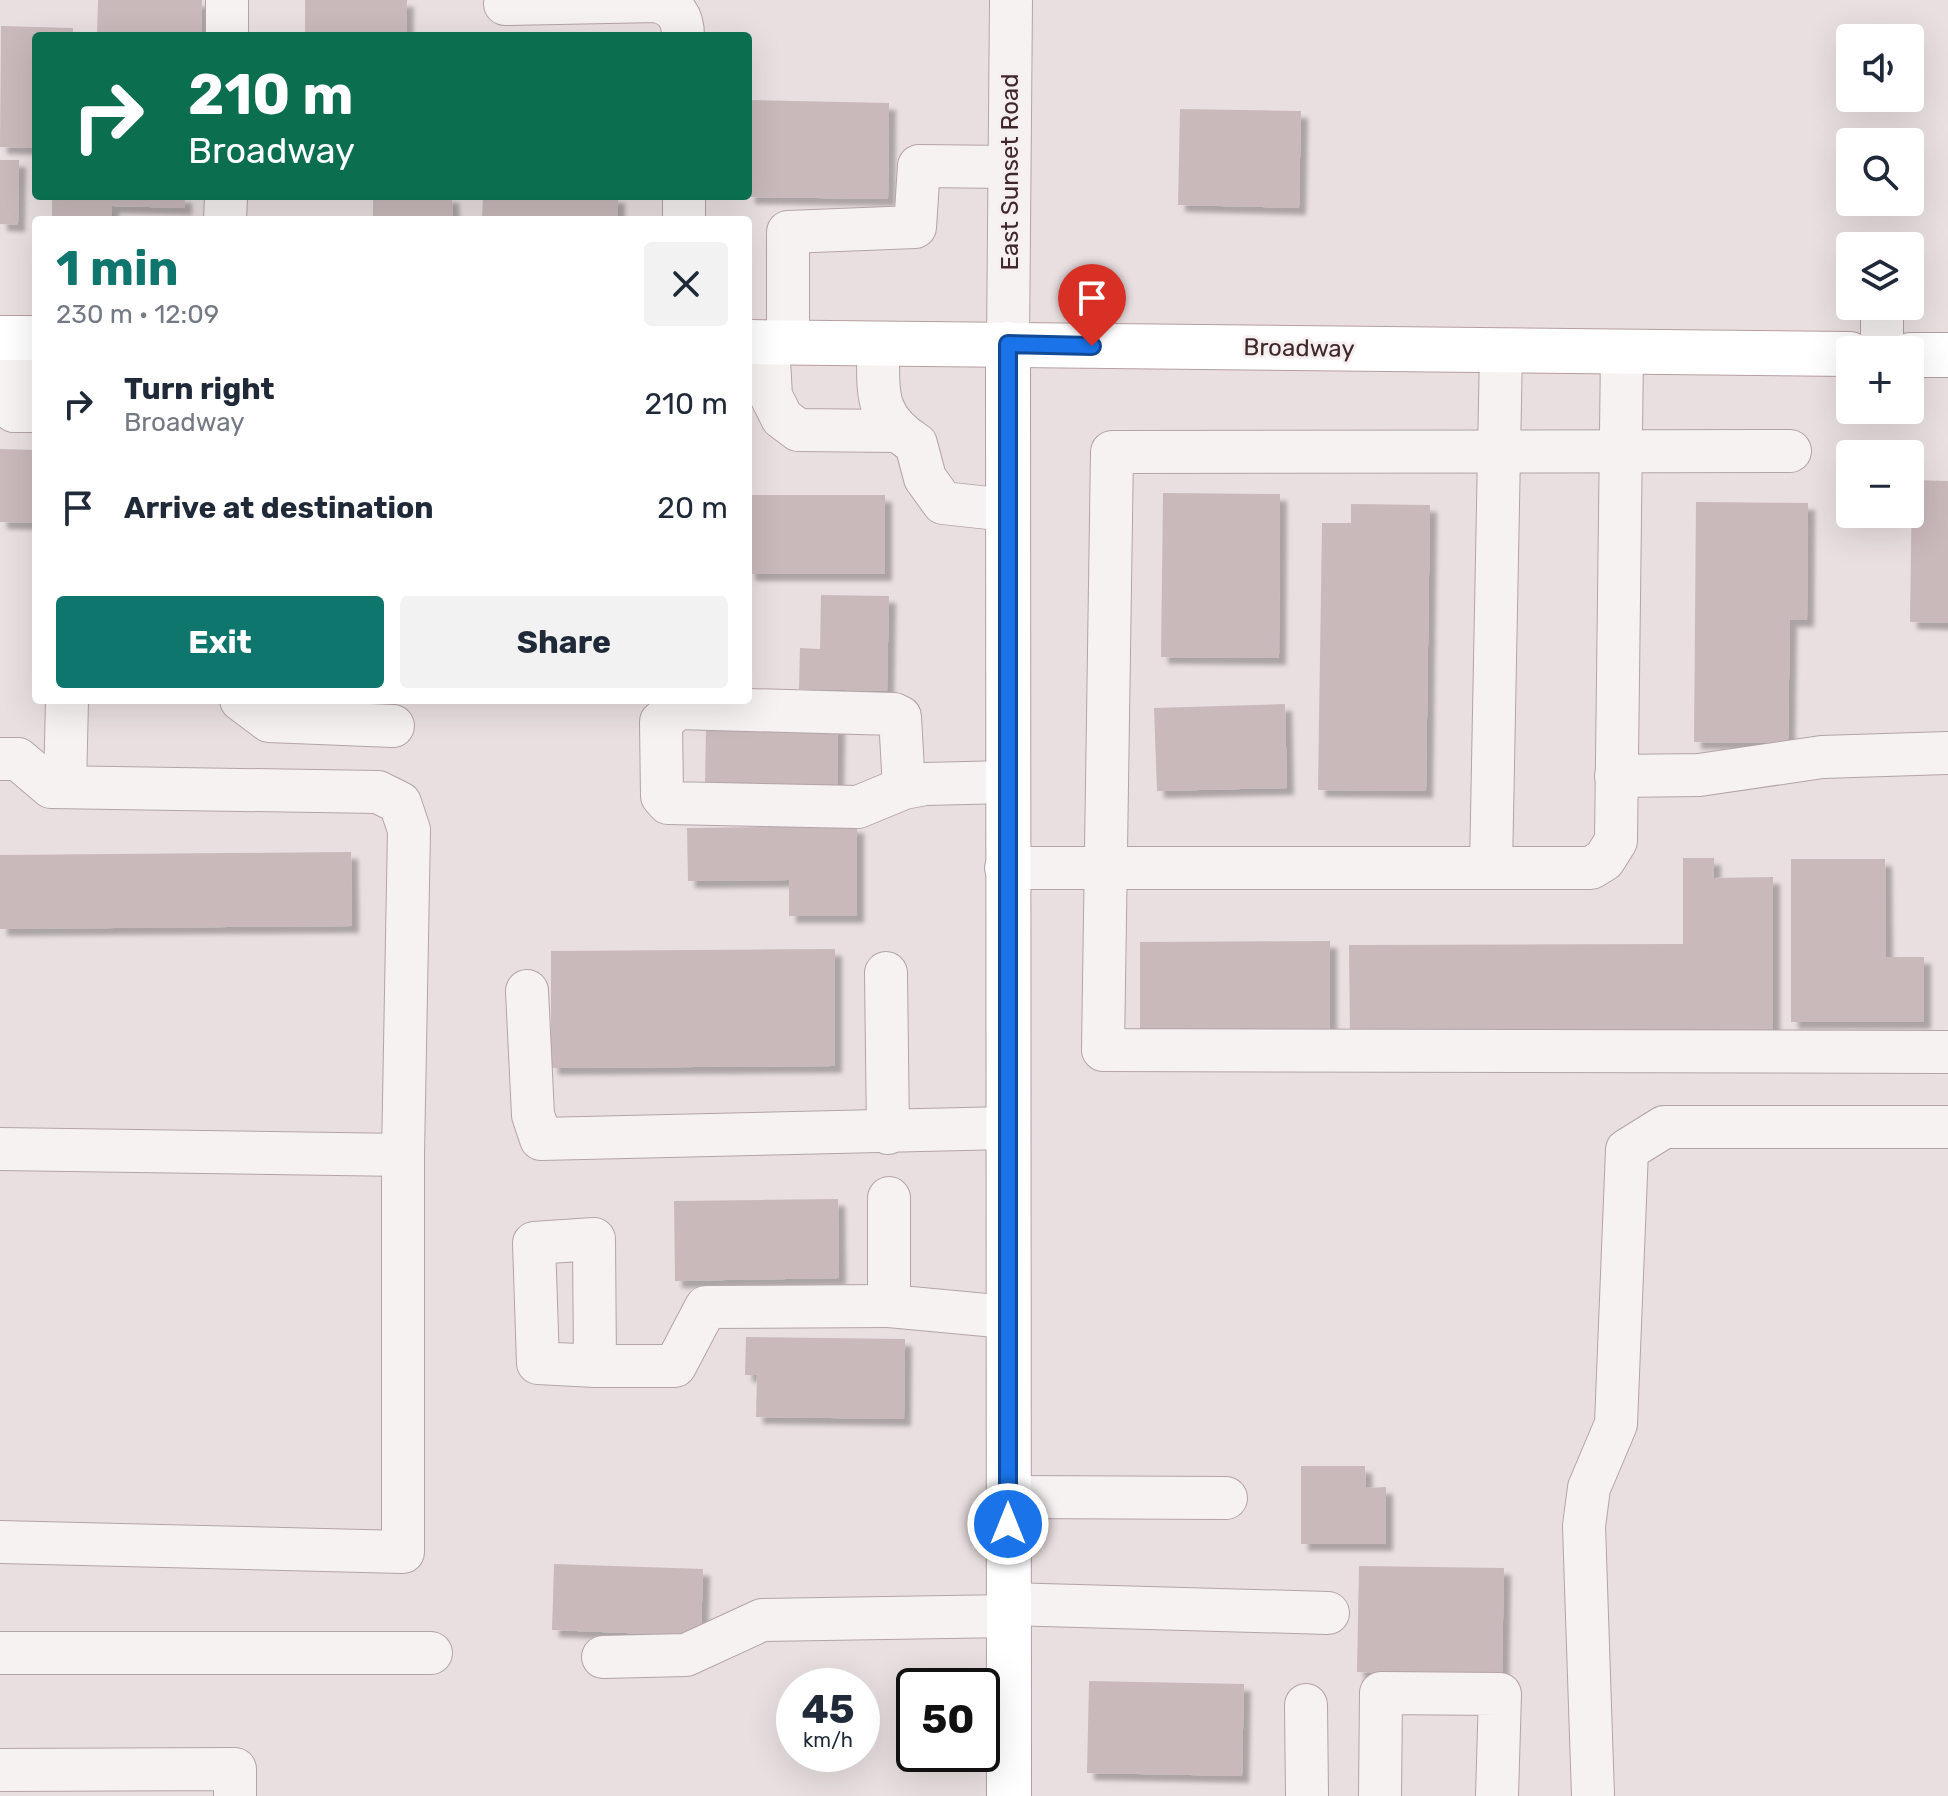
<!DOCTYPE html>
<meta charset="utf-8">
<style>
body{margin:0;font-family:Rubik,sans-serif;background:#f2f2f3;color:#1f2937;height:100vh;display:flex;flex-direction:column;font-size:30px;white-space:nowrap}
*{box-sizing:border-box;margin:0}
p{font-size:26px;color:#747a83}
.icon{flex:none;width:44px;height:44px;fill:none;stroke:currentColor;stroke-width:2;stroke-linecap:round;stroke-linejoin:round}
.map{position:relative;flex:1;overflow:hidden}
.details{position:absolute;left:32px;top:216px;width:720px;height:488px;display:flex;flex-direction:column;background:#fff;border-radius:8px;box-shadow:0 8px 32px #0002}
.details>*{flex:none}
.guide{position:absolute;left:32px;top:32px;width:720px;height:168px;border-radius:8px;box-shadow:0 8px 32px #0002;background:#0b6e4f;color:#fff;overflow:hidden}
.controls{position:absolute;left:1836px;top:24px;display:grid;gap:16px}
.controls a{display:grid;place-items:center;width:88px;height:88px;border-radius:8px;background:#fff;box-shadow:0 8px 32px #0002;font-size:40px}
.speed{position:absolute;left:776px;top:1668px;display:flex;gap:16px;font-size:40px;font-weight:700;text-align:center}
.speed>*{display:grid;place-content:center;width:104px;height:104px;border-radius:50%;background:#fff;box-shadow:0 8px 32px #0002;line-height:1}
.speed small{font-size:20px;font-weight:400}
.speed .limit{border:4px solid #111;border-radius:12px;background:#fff;color:#111}
.pin{position:absolute;display:grid;place-items:center;width:68px;height:68px;color:#fff;margin:-82px -34px;border-radius:50% 50% 50% 0;rotate:-45deg;box-shadow:0 0 8px #0007}
.pin .icon{rotate:45deg}
.me{position:absolute;width:88px;margin:-44px;rotate:0deg;stroke-linejoin:round;filter:drop-shadow(0 0 6px #0008)}
.turn{display:flex;align-items:center;gap:28px;height:168px;padding:0 24px;font-size:36px}
.turn .icon{width:104px;height:104px;stroke-width:2.5}
.turn b{display:block;font-size:56px;line-height:68px}
.round{display:grid;place-items:center;flex:none;width:84px;height:84px;border-radius:8px;background:#f2f2f3}
.head{display:flex;align-items:center;justify-content:space-between;height:136px;padding:0 24px}
h1{font-size:48px;font-weight:700;line-height:60px;color:#0f766e}
.button{display:flex;gap:16px;margin-top:auto;padding:16px 24px}
.button a{flex:1;height:92px;border-radius:8px;background:#0f766e;color:#fff;font-size:32px;font-weight:700;line-height:92px;text-align:center}
.button a+a{background:#f2f2f3;color:#1f2937}
ul{padding:0;list-style:none}
li{display:flex;align-items:center;gap:24px;height:104px;padding:0 24px}
li div{flex:1}
li b{display:block;font-size:30px}
li em{font-style:normal}
.map>svg:first-child{display:block}
.building{fill:#c9b9bb;filter:url(#shadow)}
.lines{fill:none;stroke-linecap:round;stroke-linejoin:round}
.minor-casing{stroke:#b3a4a6;stroke-width:44}
.major-casing{stroke:#b59ea1;stroke-width:46}
.minor{stroke:#f7f2f2;stroke-width:42}
.major{stroke:#fff;stroke-width:44}
.route-casing{stroke:#114b97;stroke-width:20}
.route{stroke:#1a73e8;stroke-width:14}
.labels{text-anchor:middle;stroke-width:6;stroke-linejoin:round;paint-order:stroke}
.street-label{font-size:24px;fill:#40272a;stroke:#f6eff0}
</style>
<div class="map">
<svg width="1948" height="1796" viewBox="0 0 1948 1796">
<defs>
<filter id="shadow"><feDropShadow dx="7" dy="7" stdDeviation="2" flood-color="#0004"/></filter>
</defs>
<rect width="100%" height="100%" fill="#e9dfe0"/>
<g class="building">
<path d="M98 0H202L201 36H97Z"/>
<path d="M305 0H407L406 36H305Z"/>
<path d="M1 26 73 28V36H36V148L0 147Z"/>
<path d="M748 100 889 103 888 199 748 197Z"/>
<path d="M1180 109 1301 111 1299 208 1178 205Z"/>
<path d="M0 160H19L18 225 0 224Z"/>
<path d="M52 196H185V208L112 206V220H52Z"/>
<path d="M373 196H452L453 220H373Z"/>
<path d="M483 196H618V220H482Z"/>
<path d="M0 449 36 450V523L0 522Z"/>
<path d="M1912 480 1948 481V623L1910 622Z"/>
<path d="M1163 493 1280 494 1279 658 1161 657Z"/>
<rect x="748" y="495" width="137" height="79"/>
<path d="M1696 502 1808 503 1807 620H1790L1788 743 1694 742Z"/>
<path d="M1351 504 1430 505 1426 791 1318 790 1322 523H1351Z"/>
<path d="M821 595 889 596 887 691 799 689 800 648 820 649Z"/>
<path d="M1285 704 1287 788 1157 791 1154 708Z"/>
<path d="M706 723 838 725 837 792 705 789Z"/>
<path d="M857 826V916H789V880L688 881 687 828Z"/>
<path d="M351 852 352 926 0 929V855Z"/>
<path d="M1683 858H1714V878L1773 877V1035L1350 1036 1349 945 1683 944Z"/>
<path d="M1791 859H1885L1886 957H1924V1022H1791Z"/>
<path d="M1330 941V1034H1140V942Z"/>
<path d="M835 949V1066L551 1068V951Z"/>
<path d="M838 1199 839 1278 675 1281 674 1201Z"/>
<path d="M746 1337 905 1339 904 1419 756 1417 757 1375H745Z"/>
<path d="M1301 1466H1365L1366 1488 1386 1487V1544H1301Z"/>
<path d="M554 1564 703 1569 701 1636 552 1630Z"/>
<path d="M1359 1566 1504 1568 1502 1675 1357 1672Z"/>
<path d="M1089 1681 1244 1684 1242 1776 1087 1773Z"/>
</g>
<g class="lines">
<g class="minor-casing">
<g id="minor">
<path d="M505 4 658 1C676 7 683 18 683 36"/>
<path d="M227 36V0"/>
<path d="M684 196V220"/>
<path d="M225 220 226 196"/>
<path d="M1882 306V350"/>
<path d="M11 338 14 411H36"/>
<path d="M768 343 771 396 782 418 798 430 895 431"/>
<path d="M788 343V232L915 227 919 166 1009 167"/>
<path d="M878 344C879 391 872 416 916 444L925 478 943 503 1007 510"/>
<path d="M1008 344 1011 0"/>
<path d="M1790 451 1112 452 1103 1050 1948 1052"/>
<path d="M241 700 269 721 393 726"/>
<path d="M0 759H18L51 787 378 792 400 803 409 830 403 1155 0 1149"/>
<path d="M1616 776 1699 775 1822 757 1948 753"/>
<path d="M65 787 67 700"/>
<path d="M904 788 900 717 894 714 678 708 661 722 662 796 668 803 858 807 904 788 925 784 1007 782"/>
<path d="M1006 868H1591L1604 860 1616 841 1622 352"/>
<path d="M1491 868 1501 350"/>
<path d="M886 973 888 1133"/>
<path d="M527 991 533 1115 541 1139 1007 1128"/>
<path d="M889 1198V1306L1007 1317"/>
<path d="M595 1366 538 1363 534 1243 594 1239 595 1366H675L706 1307 889 1306"/>
<path d="M1008 1497 1226 1498"/>
<path d="M0 1542 403 1552V1155"/>
<path d="M1009 1604 1328 1613"/>
<path d="M0 1653H431"/>
<path d="M603 1657 686 1655 762 1620 1009 1616"/>
<path d="M1306 1705 1307 1796"/>
<path d="M0 1770 235 1769V1796"/>
<path d="M1380 1796 1381 1693 1500 1694 1497 1796"/>
<path d="M1593 1796 1584 1526 1589 1488 1616 1424 1627 1150 1664 1127H1948"/>
</g>
</g>
<g class="major-casing">
<g id="major">
<path d="M0 338H36"/>
<path d="M748 342 1850 354"/>
<path d="M1008 344 1009 1796"/>
<path d="M1910 355H1948"/>
</g>
</g>
<use href="#minor" class="minor"/>
<use href="#major" class="major"/>
</g>
<g class="lines">
<g class="route-casing">
<path id="route" d="M1008 1524V344L1092 346"/>
</g>
<use href="#route" class="route"/>
</g>
<g class="labels">
<g class="street-label">
<text transform="translate(1010 172) rotate(-90)" y="8">East Sunset Road</text>
<text transform="translate(1299 348) rotate(1)" y="8">Broadway</text>
</g>
</g>
</svg>
<div class="controls">
<a><svg class="icon" aria-label="sound" viewBox="0 0 24 24"><path d="M4 9h4l5-4v14l-5-4H4zM17 9q2 3 0 6"/></svg></a>
<a><svg class="icon" aria-label="search" viewBox="0 0 24 24"><circle cx="10" cy="10" r="6"/><path d="M15 15l6 6"/></svg></a>
<a><svg class="icon" aria-label="layers" viewBox="0 0 24 24"><path d="M12 4l9 5-9 5-9-5zM3 14l9 5 9-5"/></svg></a>
<a>+</a>
<a>−</a>
</div>
<div class="speed"><div>45<small>km/h</small></div><div class="limit">50</div></div>
<div class="pin" style="left:1092px;top:346px;background:#d93025"><svg class="icon" aria-label="arrive" viewBox="0 0 24 24"><path d="M6 21V4h12l-3 4 3 4H6"/></svg></div>
<svg class="me" style="left:1008px;top:1524px" viewBox="-20 -20 40 40"><circle r="17" fill="#1a73e8" stroke="#fff" stroke-width="3"/><path d="M0-11L8 9 0 5-8 9z" fill="#fff"/></svg>
<div class="guide">
<div class="turn"><svg class="icon" aria-label="right" viewBox="0 0 24 24"><path d="M7 20v-9h11M14 6l5 5-5 5"/></svg><div><b>210 m</b>Broadway</div></div>
</div>
<section class="details">
<div class="head"><div><h1>1 min</h1><p>230 m · 12:09</p></div><a class="round"><svg class="icon" aria-label="close" viewBox="0 0 24 24"><path d="M6 6l12 12M18 6L6 18"/></svg></a></div>
<ul>
<li><svg class="icon" aria-label="right" viewBox="0 0 24 24"><path d="M7 20v-9h11M14 6l5 5-5 5"/></svg><div><b>Turn right</b><p>Broadway</p></div><em>210 m</em></li>
<li><svg class="icon" aria-label="arrive" viewBox="0 0 24 24"><path d="M6 21V4h12l-3 4 3 4H6"/></svg><div><b>Arrive at destination</b></div><em>20 m</em></li>
</ul>
<div class="button"><a>Exit</a><a>Share</a></div>
</section>
</div>
